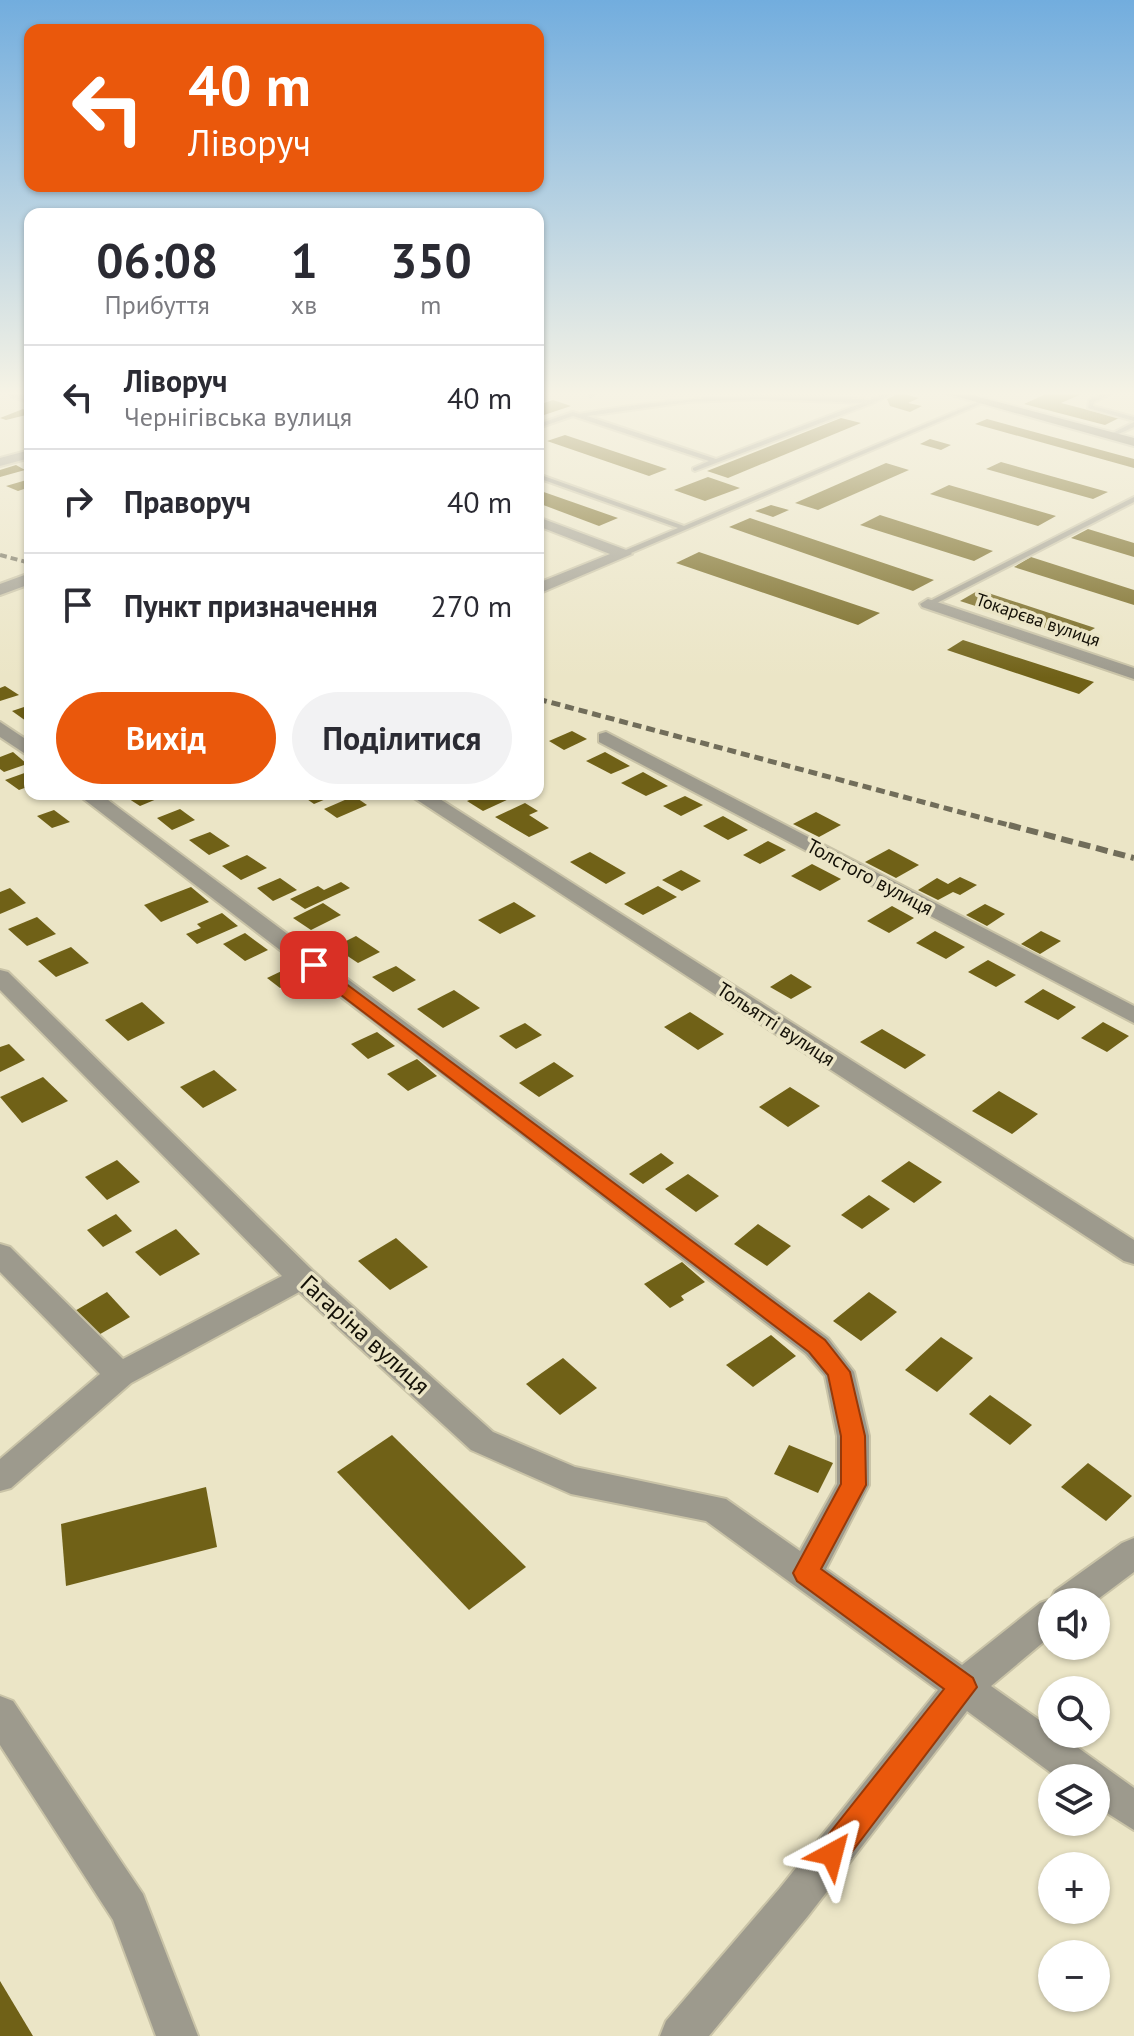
<!DOCTYPE html>
<html lang="uk">
<meta charset="utf-8">
<style>
body{margin:0;font-family:"PT Sans",sans-serif;background:#f2f2f3;color:#2b2b33;height:100vh;display:flex;flex-direction:column;font-size:30px;white-space:nowrap}
*{box-sizing:border-box;margin:0}
p{font-size:26px;color:#7c7c81}
.icon{flex:none;width:44px;height:44px;fill:none;stroke:currentColor;stroke-width:2;stroke-linecap:round;stroke-linejoin:round}
.map{position:relative;flex:1;overflow:hidden}
.side{position:absolute;left:24px;top:208px;width:520px;height:592px;display:flex;flex-direction:column;background:#fff;border-radius:16px;box-shadow:0 2px 6px #0004}
.side>*{flex:none}
.guide{position:absolute;left:24px;top:24px;width:520px;height:168px;border-radius:16px;box-shadow:0 2px 6px #0004;background:#ea580c;color:#fff;overflow:hidden}
.tools{position:absolute;left:1038px;top:1588px;display:grid;gap:16px}
.tools a{display:grid;place-items:center;width:72px;height:72px;border-radius:50%;background:#fff;box-shadow:0 2px 6px #0004;font-size:40px}
.pin{position:absolute;display:grid;place-items:center;width:68px;height:68px;color:#fff;margin:-34px;border-radius:16px;box-shadow:0 4px 12px #0006}
.me{position:absolute;width:88px;margin:-44px;rotate:38deg;stroke-linejoin:round;filter:drop-shadow(0 0 6px #0008)}
.turn{display:flex;align-items:center;gap:28px;height:168px;padding:0 32px;font-size:36px}
.turn .icon{width:104px;height:104px;stroke-width:2.5}
.turn b{display:block;font-size:56px;line-height:68px}
.eta{display:flex;justify-content:space-evenly;align-items:center;height:136px;text-align:center}
.eta b{font-size:48px;font-weight:700;line-height:56px}
.button{display:flex;gap:16px;margin-top:auto;padding:16px 32px}
.button a{flex:1;height:92px;border-radius:48px;background:#ea580c;color:#fff;font-size:32px;font-weight:700;line-height:92px;text-align:center}
.button a+a{background:#f2f2f3;color:#2b2b33}
ul{padding:0;list-style:none}
li{display:flex;align-items:center;gap:24px;height:104px;padding:0 32px;border-top:2px solid #e1e1e2}
li div{flex:1}
li b{display:block;font-size:30px}
li em{font-style:normal}
.map>svg:first-child{display:block}
.building{fill:#706117}
.lines{fill:none;stroke-linecap:round;stroke-linejoin:round}
.lane-casing{stroke:#c9c3a7;stroke-width:4}
.street-casing{stroke:#c9c3a7;stroke-width:4}
.secondary-casing{stroke:#c9c3a7;stroke-width:4}
.lane{fill:#9d9a8d;fill-rule:evenodd}
.street{fill:#9d9a8d;fill-rule:evenodd}
.secondary{fill:#7a7664;fill-rule:evenodd}
.rail-far2{stroke:#716d5a;stroke-width:4;stroke-dasharray:7 4;stroke-linecap:butt}
.rail-far1{stroke:#716d5a;stroke-width:5;stroke-dasharray:9 5;stroke-linecap:butt}
.rail{stroke:#716d5a;stroke-width:6;stroke-dasharray:12 6;stroke-linecap:butt}
.route{fill:#ea580c;stroke:#983908;stroke-width:2}
.labels{text-anchor:middle;stroke-width:7;stroke-linejoin:round;paint-order:stroke}
.far-street-label{font-size:18px;fill:#141107;stroke:#ebe5c6}
.street-label{font-size:20px;fill:#141107;stroke:#ebe5c6}
.near-street-label{font-size:24px;fill:#141107;stroke:#ebe5c6}
</style>
<div class="map">
<svg width="1134" height="2036" viewBox="0 0 1134 2036">
<rect width="100%" height="100%" fill="#ebe5c6"/>
<g class="building">
<path d="M900 393 919 398 908 403 922 406 910 412 890 406 887 399Z"/>
<path d="M1048 393H1084L1061 403 1119 418 1105 425 1024 404Z"/>
<path d="M553 400 571 406 538 417V405Z"/>
<path d="M23 409 30 414 6 420 0 418Z"/>
<path d="M841 418 861 423 728 478 707 471Z"/>
<path d="M987 419 1134 459V468L975 424Z"/>
<path d="M565 435 667 469 649 476 547 441Z"/>
<path d="M930 439 951 445 941 450 920 444Z"/>
<path d="M1001 462 1108 492 1093 499 986 469Z"/>
<path d="M886 463 909 470 818 510 795 503Z"/>
<path d="M16 465 25 470 0 477V470Z"/>
<path d="M708 477 740 488 705 501 674 490Z"/>
<path d="M30 479V487L18 491 6 486Z"/>
<path d="M949 485 1056 516 1038 526 930 494Z"/>
<path d="M538 490 618 518 599 526 538 503Z"/>
<path d="M771 505 789 510 773 517 755 511Z"/>
<path d="M880 515 993 551 974 561 860 525Z"/>
<path d="M750 518 934 580 913 591 729 527Z"/>
<path d="M1088 529 1134 543V557L1071 538Z"/>
<path d="M699 552 880 613 858 625 676 563Z"/>
<path d="M1031 557 1134 590V605L1014 567Z"/>
<path d="M979 590 1095 628 1077 639 960 601Z"/>
<path d="M963 640 1094 682 1079 694 947 650Z"/>
<path d="M5 686 19 695 0 701V688Z"/>
<path d="M30 705V720L26 721 12 711Z"/>
<path d="M572 731 587 739 564 750 549 741Z"/>
<path d="M13 752 27 764 4 772 0 769V757Z"/>
<path d="M605 752 630 766 611 774 586 761Z"/>
<path d="M30 771V786L19 790 5 780Z"/>
<path d="M643 772 668 786 646 796 621 783Z"/>
<path d="M132 794H161L164 796 140 806 126 797Z"/>
<path d="M304 794H338L314 804 301 795Z"/>
<path d="M484 794H507L513 797 483 811 467 801Z"/>
<path d="M354 796 367 805 337 818 324 809Z"/>
<path d="M685 796 703 805 681 816 663 806Z"/>
<path d="M525 803 538 811 529 815 549 828 529 837 495 817Z"/>
<path d="M180 809 195 820 172 830 157 818Z"/>
<path d="M54 810 70 822 52 828 37 816Z"/>
<path d="M816 812 841 825 819 837 793 824Z"/>
<path d="M723 816 748 830 728 840 703 826Z"/>
<path d="M210 832 230 846 209 855 189 840Z"/>
<path d="M768 841 786 850 760 864 743 855Z"/>
<path d="M889 849 919 865 896 878 865 862Z"/>
<path d="M590 852 626 873 606 884 570 862Z"/>
<path d="M247 855 267 868 241 880 222 866Z"/>
<path d="M812 864 841 879 820 891 791 876Z"/>
<path d="M681 870 701 881 682 891 662 880Z"/>
<path d="M960 877 977 885 960 895 953 892 938 900 918 890 937 878 948 884Z"/>
<path d="M280 878 297 890 273 901 257 888Z"/>
<path d="M341 882 350 888 305 909 290 899 318 886 324 890Z"/>
<path d="M658 886 677 897 643 915 624 904Z"/>
<path d="M191 887 209 902 161 922 144 905Z"/>
<path d="M10 888 26 903 0 914V892Z"/>
<path d="M514 902 536 916 500 934 478 920Z"/>
<path d="M323 903 341 915 311 930 293 918Z"/>
<path d="M985 904 1005 914 987 926 966 915Z"/>
<path d="M892 906 914 918 889 933 867 921Z"/>
<path d="M222 913 238 926 197 944 186 934 201 928 197 924Z"/>
<path d="M37 917 56 934 27 946 8 929Z"/>
<path d="M935 931 965 947 946 959 916 943Z"/>
<path d="M1041 931 1061 941 1040 954 1021 944Z"/>
<path d="M245 933 268 950 245 961 223 944Z"/>
<path d="M356 936 380 952 358 963 334 947Z"/>
<path d="M71 947 89 963 56 977 38 961Z"/>
<path d="M988 960 1016 975 996 987 968 972Z"/>
<path d="M396 966 416 980 393 992 372 977Z"/>
<path d="M290 967 304 977 280 988 267 978Z"/>
<path d="M791 974 812 987 791 999 770 987Z"/>
<path d="M1043 989 1076 1007 1058 1020 1024 1002Z"/>
<path d="M454 990 480 1008 443 1028 417 1009Z"/>
<path d="M142 1002 165 1023 128 1041 105 1020Z"/>
<path d="M690 1012 724 1034 698 1050 664 1027Z"/>
<path d="M1103 1022 1129 1036 1107 1052 1081 1038Z"/>
<path d="M525 1023 542 1035 516 1049 499 1036Z"/>
<path d="M882 1029 926 1055 905 1069 860 1042Z"/>
<path d="M377 1032 395 1046 368 1059 351 1044Z"/>
<path d="M9 1044 25 1060 0 1072V1047Z"/>
<path d="M417 1059 437 1076 408 1091 387 1074Z"/>
<path d="M554 1062 574 1076 539 1097 519 1083Z"/>
<path d="M214 1070 237 1090 203 1108 180 1087Z"/>
<path d="M43 1077 68 1101 22 1123 0 1097Z"/>
<path d="M790 1087 820 1106 788 1127 759 1107Z"/>
<path d="M999 1091 1038 1114 1012 1134 972 1111Z"/>
<path d="M661 1153 674 1163 643 1184 629 1174Z"/>
<path d="M117 1160 140 1182 107 1200 85 1177Z"/>
<path d="M909 1161 942 1182 914 1203 881 1181Z"/>
<path d="M688 1174 719 1196 696 1212 665 1189Z"/>
<path d="M869 1195 890 1209 862 1229 841 1215Z"/>
<path d="M116 1214 132 1231 103 1247 87 1230Z"/>
<path d="M758 1224 791 1246 767 1266 734 1244Z"/>
<path d="M176 1229 200 1254 160 1276 135 1252Z"/>
<path d="M396 1238 428 1267 390 1290 358 1261Z"/>
<path d="M682 1262 705 1282 681 1296 684 1300 670 1308 644 1284Z"/>
<path d="M107 1292 130 1317 95 1337 73 1312Z"/>
<path d="M869 1292 897 1312 861 1341 833 1321Z"/>
<path d="M771 1335 796 1356 753 1387 726 1365Z"/>
<path d="M941 1337 973 1358 937 1392 905 1370Z"/>
<path d="M563 1358 597 1388 560 1415 526 1384Z"/>
<path d="M990 1395 1032 1425 1010 1445 969 1414Z"/>
<path d="M392 1435 526 1567 469 1610 337 1472Z"/>
<path d="M789 1445 833 1463 818 1493 774 1474Z"/>
<path d="M1088 1463 1132 1496 1106 1521 1061 1487Z"/>
<path d="M206 1487 217 1547 66 1586 61 1524Z"/>
<path d="M0 1981 33 2036H0Z"/>
</g>
<g class="lines">
<g class="lane-casing">
<g id="lane">
<path d="M588 393H597L590 396Z"/>
<path d="M885 393H893L873 403 695 471 693 470V468L709 461 573 416 538 428V424L573 412 579 414C676 396 772 393 870 400ZM760 399 862 403 716 459 587 416 688 402Z"/>
<path d="M1105 393H1113L1094 402 1093 406 1134 417V421L1088 408 1089 400Z"/>
<path d="M980 401 985 402 624 556 620 554 621 552 678 528 538 478V474L684 526Z"/>
<path d="M1134 422V427L1112 437 1107 436Z"/>
<path d="M1134 497V502L931 606 924 604Z"/>
</g>
</g>
<g class="street-casing">
<g id="street">
<path d="M9 393 30 395V403L11 396Z"/>
<path d="M30 450V458L0 466V458Z"/>
<path d="M538 517 629 551 632 554 538 594V583L610 554 538 526Z"/>
<path d="M30 573V584L0 595V584Z"/>
<path d="M928 599 1134 668V679L922 607 920 604Z"/>
<path d="M0 722 30 742V757L0 737Z"/>
<path d="M606 732 1134 1006V1023L599 742V734Z"/>
<path d="M77 794H100L828 1338 854 1372 869 1436V1485L826 1569 962 1665 1040 1603 1051 1599 1055 1591 1122 1543 1134 1538V1572L1094 1602H1052V1635L991 1686 1052 1729V1734H1059L1134 1788V1830L1096 1806V1778H1058L967 1711 808 1916 709 2036H660L666 2021 780 1888 938 1690 706 1521 571 1494 471 1450 299 1292 131 1383 11 1488 0 1491V1459L100 1374 0 1272V1244L10 1247 123 1359 282 1276 0 990V970L8 972 312 1270 493 1432 575 1467 726 1499 800 1551 837 1484V1436L825 1376 806 1354Z"/>
<path d="M408 794H432L1134 1240V1264L1124 1261Z"/>
<path d="M0 1696 13 1701 143 1894 198 2036H156L113 1920 0 1745Z"/>
</g>
</g>
<g class="secondary-casing">
<path id="secondary" d="M944 393H964L1134 438V446Z"/>
</g>
<use href="#lane" class="lane"/>
<use href="#street" class="street"/>
<use href="#secondary" class="secondary"/>
<path class="rail-far2" d="M0 555 30 563"/>
<path class="rail-far1" d="M538 699 1016 827"/>
<path class="rail" d="M1009 825 1134 858"/>
</g>
<linearGradient id="sky" x2="0" y2="1"><stop stop-color="#72adde"/><stop offset="0.58" stop-color="#f6f3e5"/><stop offset="1" stop-color="#f6f3e5" stop-opacity="0"/></linearGradient>
<rect width="1134" height="678" fill="url(#sky)"/>
<path class="route" d="M314 960 825 1340 850 1372 865 1436 866 1485 821 1569 973 1678 977 1687 842 1865 832 1869 821 1865 817 1854 821 1844 944 1689 797 1581 793 1573 841 1484V1436L828 1375 809 1352 307 969 305 965Z"/>
<g class="labels">
<g class="far-street-label">
<text transform="translate(1038 620) rotate(19)" y="6">Токарєва вулиця</text>
</g>
<g class="street-label">
<text transform="translate(870 877) rotate(28)" y="7">Толстого вулиця</text>
<text transform="translate(776 1024) rotate(33)" y="7">Тольятті вулиця</text>
</g>
<g class="near-street-label">
<text transform="translate(365 1335) rotate(42)" y="8">Гагаріна вулиця</text>
</g>
</g>
</svg>
<div class="tools">
<a><svg class="icon" aria-label="sound" viewBox="0 0 24 24"><path d="M4 9h4l5-4v14l-5-4H4zM17 9q2 3 0 6"/></svg></a>
<a><svg class="icon" aria-label="search" viewBox="0 0 24 24"><circle cx="10" cy="10" r="6"/><path d="M15 15l6 6"/></svg></a>
<a><svg class="icon" aria-label="layers" viewBox="0 0 24 24"><path d="M12 4l9 5-9 5-9-5zM3 14l9 5 9-5"/></svg></a>
<a>+</a>
<a>−</a>
</div>
<div class="pin" style="left:314px;top:965px;background:#d93025"><svg class="icon" aria-label="arrive" viewBox="0 0 24 24"><path d="M6 21V4h12l-3 4 3 4H6"/></svg></div>
<svg class="me" style="left:832px;top:1854px" viewBox="-20 -20 40 40"><path d="M0-17L14 15 0 8-14 15z" fill="#ea580c" stroke="#fff" stroke-width="4"/></svg>
<div class="guide">
<div class="turn"><svg class="icon" aria-label="left" viewBox="0 0 24 24"><path d="M17 20v-9H6M10 6l-5 5 5 5"/></svg><div><b>40 m</b>Ліворуч</div></div>
</div>
<section class="side">
<div class="eta">
<div><b>06:08</b><p>Прибуття</p></div>
<div><b>1</b><p>хв</p></div>
<div><b>350</b><p>m</p></div>
</div>
<ul>
<li><svg class="icon" aria-label="left" viewBox="0 0 24 24"><path d="M17 20v-9H6M10 6l-5 5 5 5"/></svg><div><b>Ліворуч</b><p>Чернігівська вулиця</p></div><em>40 m</em></li>
<li><svg class="icon" aria-label="right" viewBox="0 0 24 24"><path d="M7 20v-9h11M14 6l5 5-5 5"/></svg><div><b>Праворуч</b></div><em>40 m</em></li>
<li><svg class="icon" aria-label="arrive" viewBox="0 0 24 24"><path d="M6 21V4h12l-3 4 3 4H6"/></svg><div><b>Пункт призначення</b></div><em>270 m</em></li>
</ul>
<div class="button"><a>Вихід</a><a>Поділитися</a></div>
</section>
</div>
